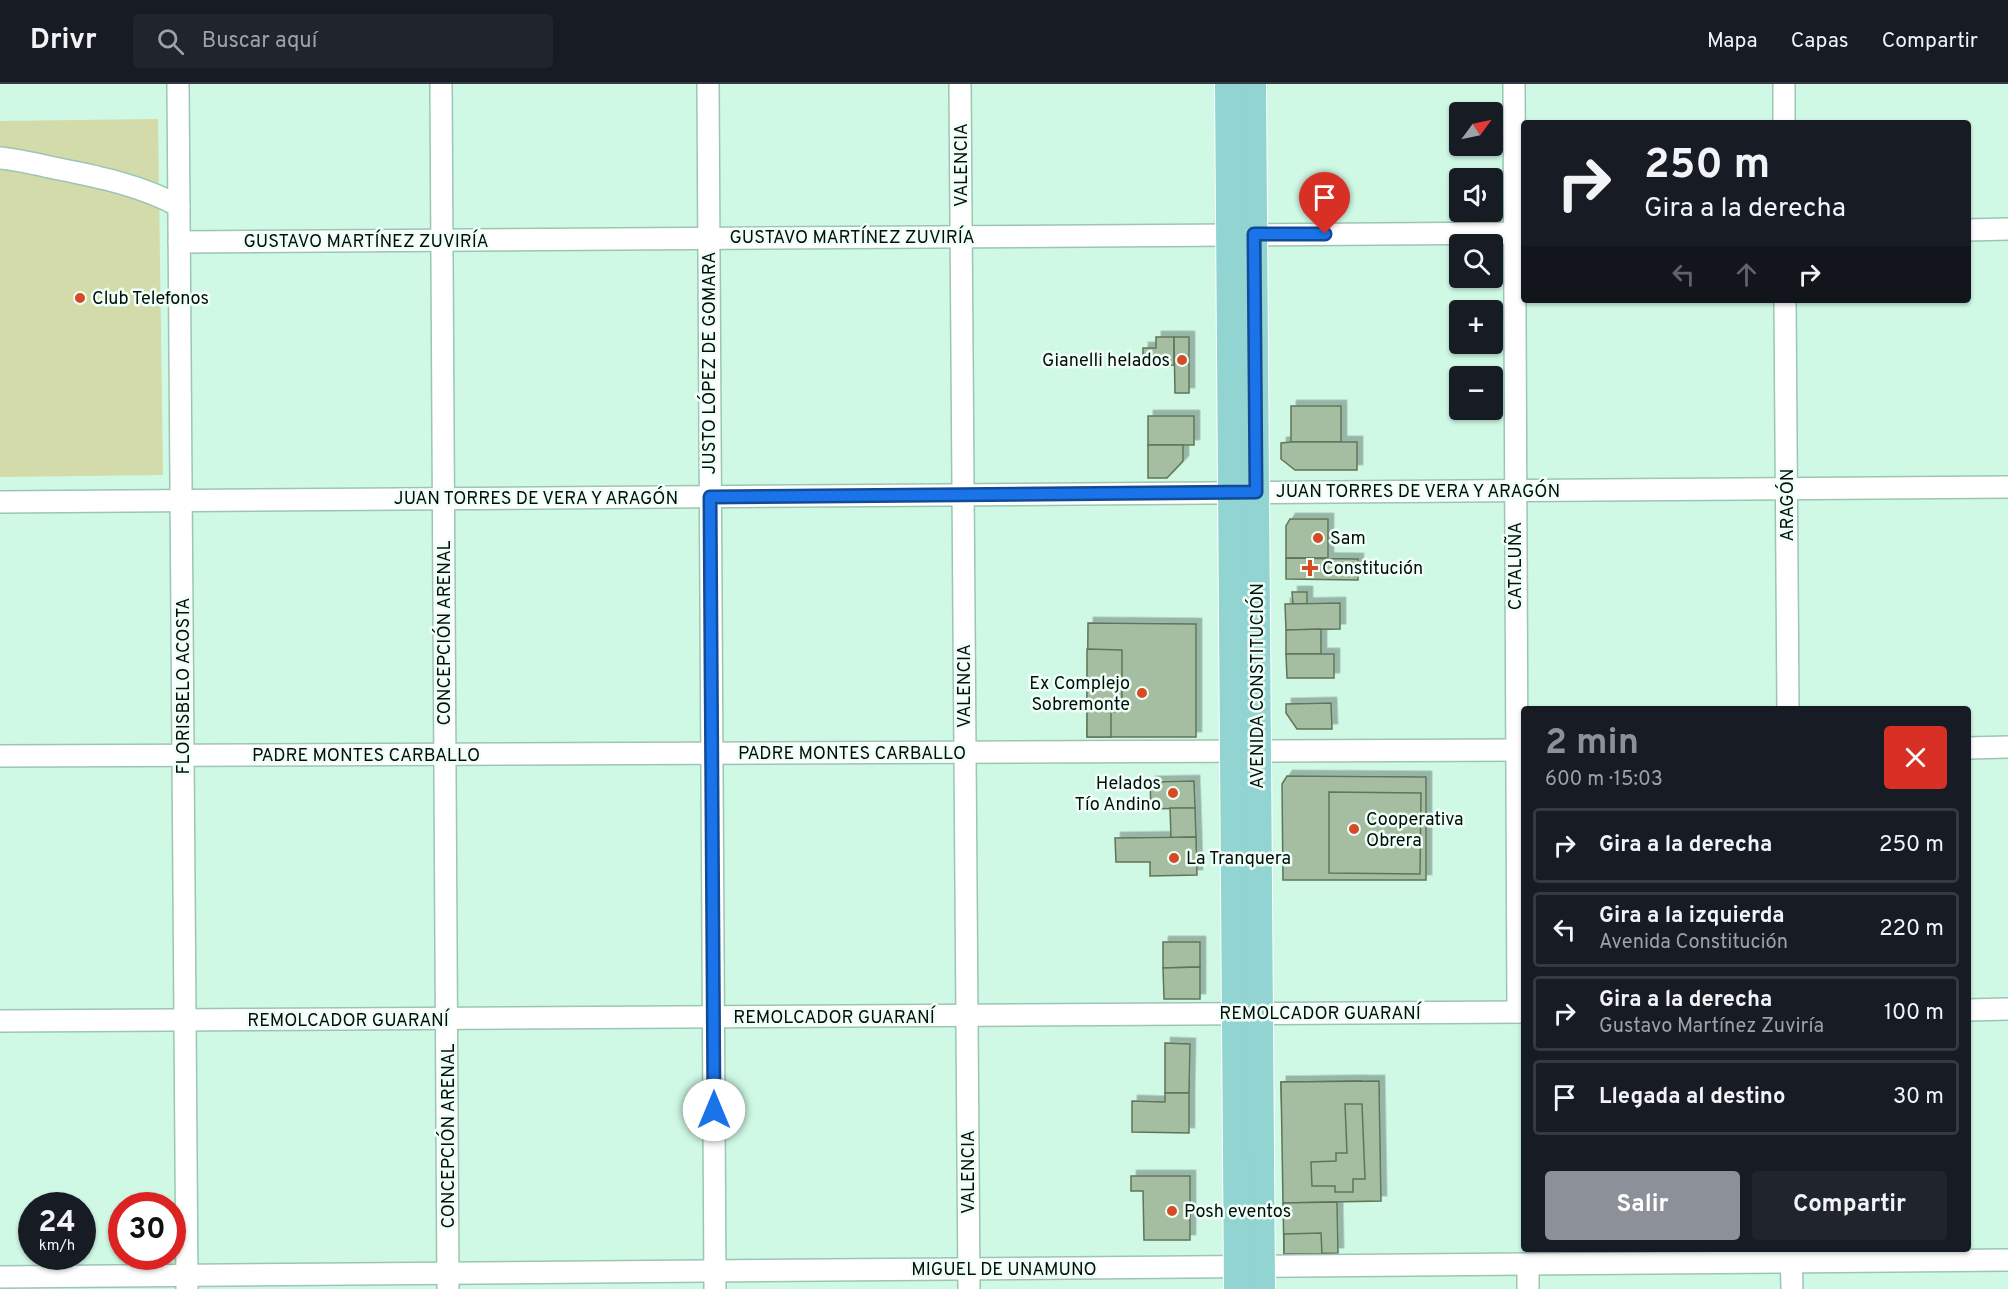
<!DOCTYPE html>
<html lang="es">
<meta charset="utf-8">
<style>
body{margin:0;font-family:Overpass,sans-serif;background:#20242c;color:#f1f3f6;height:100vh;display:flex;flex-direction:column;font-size:22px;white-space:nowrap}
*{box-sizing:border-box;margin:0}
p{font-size:20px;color:#9ea1a6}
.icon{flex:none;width:33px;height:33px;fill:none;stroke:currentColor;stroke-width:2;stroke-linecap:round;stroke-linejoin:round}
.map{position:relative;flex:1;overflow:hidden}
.sheet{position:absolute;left:1521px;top:622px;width:450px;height:546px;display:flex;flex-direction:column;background:#171b24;border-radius:6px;box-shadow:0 2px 4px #0004}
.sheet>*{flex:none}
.banner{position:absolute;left:1521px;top:36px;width:450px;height:183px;border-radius:6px;box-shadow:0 2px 4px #0004;background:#171b24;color:#f1f3f6;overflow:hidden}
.needle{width:39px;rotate:57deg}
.fabs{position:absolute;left:1449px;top:18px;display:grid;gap:12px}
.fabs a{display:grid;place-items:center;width:54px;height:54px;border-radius:6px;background:#171b24;box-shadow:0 2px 4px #0004;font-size:30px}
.speed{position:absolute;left:18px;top:1108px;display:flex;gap:12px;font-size:30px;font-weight:700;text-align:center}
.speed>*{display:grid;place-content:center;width:78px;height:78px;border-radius:50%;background:#171b24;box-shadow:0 2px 4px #0004;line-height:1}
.speed small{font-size:15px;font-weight:400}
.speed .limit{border:9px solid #d22;background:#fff;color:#111}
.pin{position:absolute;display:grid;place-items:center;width:51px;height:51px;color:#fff;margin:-62px -26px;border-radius:50% 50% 50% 0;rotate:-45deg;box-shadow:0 0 6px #0007}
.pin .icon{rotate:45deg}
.me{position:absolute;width:66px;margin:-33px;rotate:0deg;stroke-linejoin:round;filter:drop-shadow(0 0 4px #0008)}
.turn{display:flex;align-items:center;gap:21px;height:126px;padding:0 24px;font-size:27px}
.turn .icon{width:78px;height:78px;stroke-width:2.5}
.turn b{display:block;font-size:42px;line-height:51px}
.lanes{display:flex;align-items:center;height:57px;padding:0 24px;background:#0003;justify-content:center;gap:30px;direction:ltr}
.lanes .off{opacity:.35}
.round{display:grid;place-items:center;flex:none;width:63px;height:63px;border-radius:6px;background:#20242c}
.overview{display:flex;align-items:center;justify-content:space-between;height:102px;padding:0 24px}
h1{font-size:36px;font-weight:700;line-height:45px;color:#8c9099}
.action{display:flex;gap:12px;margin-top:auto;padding:12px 24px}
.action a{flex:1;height:69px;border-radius:6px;background:#8c9099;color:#fff;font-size:24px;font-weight:700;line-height:69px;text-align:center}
.action a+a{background:#20242c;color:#f1f3f6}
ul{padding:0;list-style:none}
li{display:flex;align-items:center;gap:18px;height:75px;margin:0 12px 9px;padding:0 12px;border:3px solid #363941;border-radius:6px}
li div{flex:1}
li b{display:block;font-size:22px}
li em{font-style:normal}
header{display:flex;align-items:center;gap:36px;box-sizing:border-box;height:84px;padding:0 30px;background:#171b24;border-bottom:2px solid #363941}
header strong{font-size:28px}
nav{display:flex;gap:33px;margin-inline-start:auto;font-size:21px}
.search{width:420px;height:54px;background:#20242c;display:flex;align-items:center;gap:15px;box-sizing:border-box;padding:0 21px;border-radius:6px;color:#9ea1a6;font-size:22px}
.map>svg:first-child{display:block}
.green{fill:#d4dbab}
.building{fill:#a5bda0;stroke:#5f755a;stroke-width:1.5;filter:url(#shadow)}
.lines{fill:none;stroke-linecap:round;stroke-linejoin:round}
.minor-casing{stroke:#9dc5b3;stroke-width:24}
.major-casing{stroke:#fff;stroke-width:28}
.minor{stroke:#fff;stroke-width:21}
.major{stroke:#91d4d1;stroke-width:26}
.route-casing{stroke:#114b97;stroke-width:15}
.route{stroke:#1a73e8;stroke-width:10}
.poi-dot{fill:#d44b26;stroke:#effff7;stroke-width:2}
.labels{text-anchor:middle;stroke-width:5;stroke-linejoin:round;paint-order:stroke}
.street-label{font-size:18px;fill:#020f09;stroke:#effff7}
.poi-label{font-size:18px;fill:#020f09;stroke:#effff7;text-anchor:start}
</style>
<header>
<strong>Drivr</strong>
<div class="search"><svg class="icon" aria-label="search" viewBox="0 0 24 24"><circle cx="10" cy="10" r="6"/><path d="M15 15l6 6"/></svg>Buscar aquí</div>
<nav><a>Mapa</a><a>Capas</a><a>Compartir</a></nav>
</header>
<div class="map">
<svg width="2008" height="1205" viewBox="0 0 2008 1205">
<defs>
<filter id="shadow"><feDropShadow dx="5.5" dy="-5.5" stdDeviation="0" flood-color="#0004"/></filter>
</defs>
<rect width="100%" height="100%" fill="#cff8e5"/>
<path class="green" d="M158 35 163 391 0 393V37Z"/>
<g class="building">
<path d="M1156 253H1174V281L1155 282V271H1143V264H1156Z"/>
<path d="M1174 253H1189V309H1175Z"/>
<rect x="1291" y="322" width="50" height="36"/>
<rect x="1148" y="332" width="46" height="29"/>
<path d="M1291 358H1357V386H1295L1281 375V359Z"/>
<path d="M1148 361H1183V377L1167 394H1148Z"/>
<path d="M1290 435H1328V474H1286V442Z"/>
<path d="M1286 474 1358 475V496L1286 495Z"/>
<path d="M1292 508H1307V520H1293Z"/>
<path d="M1340 519V545L1286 546 1285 520Z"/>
<path d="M1088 539 1196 540V653H1087Z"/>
<path d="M1321 545V570H1286V546Z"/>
<path d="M1087 565 1122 566V615H1115L1114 628 1111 627V653H1087Z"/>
<path d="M1286 570H1334V594H1287Z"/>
<path d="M1331 619 1332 645H1297L1286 629V620Z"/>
<path d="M1287 692 1426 693V796H1283L1282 700Z"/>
<path d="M1194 697 1195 724 1151 725 1150 698Z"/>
<path d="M1329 708 1421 709 1420 790 1329 789Z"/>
<path d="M1170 724H1195L1196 753 1171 754Z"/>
<path d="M1196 753 1197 791 1150 792V778H1116L1115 754Z"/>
<path d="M1163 858H1200V883L1163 884Z"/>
<path d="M1200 883V915H1164L1163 884Z"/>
<path d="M1165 959 1190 960 1189 1009H1165Z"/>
<path d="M1361 997 1362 1020 1327 1021V1026L1310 1027V1036H1282L1281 998Z"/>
<path d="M1379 997 1381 1117 1283 1119 1281 998Z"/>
<path d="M1165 1009H1189V1049L1132 1048V1017L1165 1018Z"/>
<path d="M1345 1020H1362L1365 1095H1353V1108H1335V1102H1312L1311 1078 1336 1077V1069H1347Z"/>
<path d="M1131 1092H1190V1156H1144L1143 1107H1131Z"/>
<path d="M1337 1118 1338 1169 1284 1170 1283 1119Z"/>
<path d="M1321 1149 1322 1170H1284V1150Z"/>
</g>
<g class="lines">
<g class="minor-casing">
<g id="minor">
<path d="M178 0 187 1204"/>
<path d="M441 0 448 1205"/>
<path d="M708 0 715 1205"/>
<path d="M960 0 969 1205"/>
<path d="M1514 0 1518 928"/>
<path d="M1784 0V39"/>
<path d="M0 74C20 76 40 81 59 85 100 93 142 102 179 122"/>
<path d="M1968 146 2008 145"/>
<path d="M179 158 1524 149"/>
<path d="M1785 216 1788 626"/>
<path d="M0 418 2008 403"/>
<path d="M1968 664 2008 663"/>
<path d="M0 672 1524 666"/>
<path d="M1968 926 2008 925"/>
<path d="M0 937 1524 928"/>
<path d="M1791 1166 1792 1205"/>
<path d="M1528 1181V1205"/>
<path d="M0 1193 2008 1176"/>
</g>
</g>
<g class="major-casing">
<g id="major">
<path d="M1228 0 1237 1205"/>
<path d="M1253 0 1262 1205"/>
</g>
</g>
<use href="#minor" class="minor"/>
<use href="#major" class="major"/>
</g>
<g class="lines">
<g class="route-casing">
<path id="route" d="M714 1026 710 413 1256 408 1254 150H1325"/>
</g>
<use href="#route" class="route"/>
</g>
<g class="poi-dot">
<circle cx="80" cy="214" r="6"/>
<circle cx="1182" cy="276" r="6"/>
<circle cx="1318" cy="454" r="6"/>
<path d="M1307 475h6v6h6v6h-6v6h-6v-6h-6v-6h6z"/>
<circle cx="1142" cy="609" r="6"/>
<circle cx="1173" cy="709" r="6"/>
<circle cx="1354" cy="745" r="6"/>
<circle cx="1174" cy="774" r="6"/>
<circle cx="1172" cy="1127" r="6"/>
</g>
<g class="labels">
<g class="street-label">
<text transform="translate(961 81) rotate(-90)" y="6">VALENCIA</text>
<text x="852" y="159">GUSTAVO MARTÍNEZ ZUVIRÍA</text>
<text x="366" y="163">GUSTAVO MARTÍNEZ ZUVIRÍA</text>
<text transform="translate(709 279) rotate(-90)" y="6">JUSTO LÓPEZ DE GOMARA</text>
<text x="1418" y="413">JUAN TORRES DE VERA Y ARAGÓN</text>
<text x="536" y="420">JUAN TORRES DE VERA Y ARAGÓN</text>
<text transform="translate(1787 421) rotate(-90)" y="6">ARAGÓN</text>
<text transform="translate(1515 482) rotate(-90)" y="6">CATALUÑA</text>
<text transform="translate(444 549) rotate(-90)" y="6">CONCEPCIÓN ARENAL</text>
<text transform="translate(183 602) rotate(-90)" y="6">FLORISBELO ACOSTA</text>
<text transform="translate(964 602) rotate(-90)" y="6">VALENCIA</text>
<text transform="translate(1257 602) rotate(-90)" y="6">AVENIDA CONSTITUCIÓN</text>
<text x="852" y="675">PADRE MONTES CARBALLO</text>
<text x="366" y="677">PADRE MONTES CARBALLO</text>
<text x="1320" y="935">REMOLCADOR GUARANÍ</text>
<text x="834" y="939">REMOLCADOR GUARANÍ</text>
<text x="348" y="942">REMOLCADOR GUARANÍ</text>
<text transform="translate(448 1052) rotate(-90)" y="6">CONCEPCIÓN ARENAL</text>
<text transform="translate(968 1088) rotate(-90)" y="6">VALENCIA</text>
<text x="1004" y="1191">MIGUEL DE UNAMUNO</text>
</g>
<g class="poi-label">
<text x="92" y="220">Club Telefonos</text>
<text x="1170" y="282" text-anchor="end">Gianelli helados</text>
<text x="1330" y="460">Sam</text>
<text x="1322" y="490">Constitución</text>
<text x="1130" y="605" text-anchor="end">Ex Complejo<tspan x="1130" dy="21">Sobremonte</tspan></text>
<text x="1161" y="705" text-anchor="end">Helados<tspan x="1161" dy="21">Tío Andino</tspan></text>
<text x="1366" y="741">Cooperativa<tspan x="1366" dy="21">Obrera</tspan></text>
<text x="1186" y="780">La Tranquera</text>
<text x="1184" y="1133">Posh eventos</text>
</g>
</g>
</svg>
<div class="fabs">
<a><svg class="needle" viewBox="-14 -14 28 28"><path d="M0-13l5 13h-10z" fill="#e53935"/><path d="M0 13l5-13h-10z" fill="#9ea1a6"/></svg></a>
<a><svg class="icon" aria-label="sound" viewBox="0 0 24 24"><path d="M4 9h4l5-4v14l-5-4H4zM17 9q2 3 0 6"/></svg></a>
<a><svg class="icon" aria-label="search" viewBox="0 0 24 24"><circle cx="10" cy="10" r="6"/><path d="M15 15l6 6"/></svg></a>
<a>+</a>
<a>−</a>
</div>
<div class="speed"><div>24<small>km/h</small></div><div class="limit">30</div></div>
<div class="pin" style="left:1325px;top:150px;background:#d93025"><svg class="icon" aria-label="arrive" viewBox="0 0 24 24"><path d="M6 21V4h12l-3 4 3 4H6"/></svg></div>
<svg class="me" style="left:714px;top:1026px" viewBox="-20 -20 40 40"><circle r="19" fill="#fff"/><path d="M0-13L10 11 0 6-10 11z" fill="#1a73e8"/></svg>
<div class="banner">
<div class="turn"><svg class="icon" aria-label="right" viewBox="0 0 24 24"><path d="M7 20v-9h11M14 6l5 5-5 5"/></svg><div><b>250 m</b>Gira a la derecha</div></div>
<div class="lanes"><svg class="icon off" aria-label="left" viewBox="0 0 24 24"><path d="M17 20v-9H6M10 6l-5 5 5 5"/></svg><svg class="icon off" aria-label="ahead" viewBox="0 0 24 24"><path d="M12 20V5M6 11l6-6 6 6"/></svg><svg class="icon" aria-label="right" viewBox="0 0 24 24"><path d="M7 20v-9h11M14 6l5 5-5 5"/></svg></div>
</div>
<section class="sheet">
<div class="overview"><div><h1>2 min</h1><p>600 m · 15:03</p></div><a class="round" style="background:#d93025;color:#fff"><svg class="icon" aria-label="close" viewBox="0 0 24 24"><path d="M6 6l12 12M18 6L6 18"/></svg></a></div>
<ul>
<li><svg class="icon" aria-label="right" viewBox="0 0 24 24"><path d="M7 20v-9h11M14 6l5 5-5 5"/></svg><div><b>Gira a la derecha</b></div><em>250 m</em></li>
<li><svg class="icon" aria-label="left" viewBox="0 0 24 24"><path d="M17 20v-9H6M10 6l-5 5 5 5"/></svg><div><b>Gira a la izquierda</b><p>Avenida Constitución</p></div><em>220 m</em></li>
<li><svg class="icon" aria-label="right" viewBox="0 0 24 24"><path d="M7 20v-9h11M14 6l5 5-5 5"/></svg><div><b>Gira a la derecha</b><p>Gustavo Martínez Zuviría</p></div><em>100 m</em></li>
<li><svg class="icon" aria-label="arrive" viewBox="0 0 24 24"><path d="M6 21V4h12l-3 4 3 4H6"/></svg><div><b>Llegada al destino</b></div><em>30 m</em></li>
</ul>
<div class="action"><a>Salir</a><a>Compartir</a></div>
</section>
</div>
